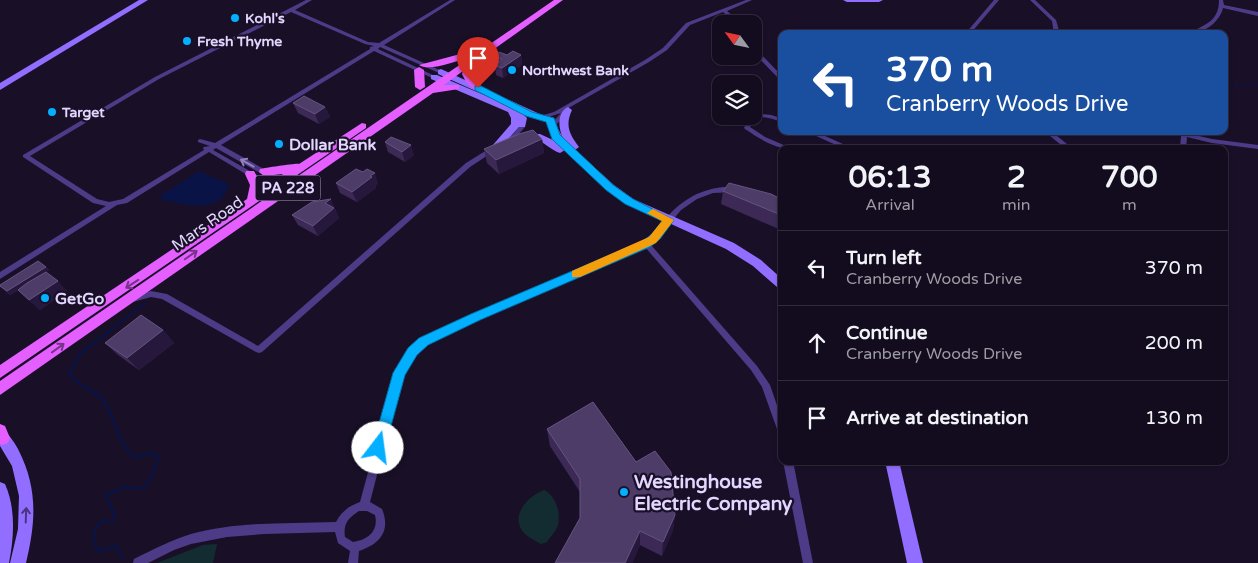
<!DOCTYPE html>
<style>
body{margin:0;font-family:"Varela Round",sans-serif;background:#1c1527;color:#f1f3f6;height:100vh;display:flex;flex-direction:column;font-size:19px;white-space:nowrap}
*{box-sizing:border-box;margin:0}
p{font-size:16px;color:#9d9ba4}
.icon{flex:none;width:28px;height:28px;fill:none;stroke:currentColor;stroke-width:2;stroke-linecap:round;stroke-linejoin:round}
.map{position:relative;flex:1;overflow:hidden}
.drawer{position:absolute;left:778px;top:145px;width:450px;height:320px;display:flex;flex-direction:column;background:#130c1e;border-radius:10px;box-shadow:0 1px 4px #0004,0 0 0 1px #322c3c}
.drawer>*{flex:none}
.top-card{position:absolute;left:778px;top:30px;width:450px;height:105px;border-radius:10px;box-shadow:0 1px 4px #0004,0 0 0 1px #322c3c;background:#1a4fa0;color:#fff;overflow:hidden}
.needle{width:32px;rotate:303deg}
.buttons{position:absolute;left:712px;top:15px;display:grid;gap:10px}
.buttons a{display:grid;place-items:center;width:50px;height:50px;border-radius:10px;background:#130c1e;box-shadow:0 1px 4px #0004,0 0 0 1px #322c3c;font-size:25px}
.pin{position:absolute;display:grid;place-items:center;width:42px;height:42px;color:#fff;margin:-51px -21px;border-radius:50% 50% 50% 0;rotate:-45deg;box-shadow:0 0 5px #0007}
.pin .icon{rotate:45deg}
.me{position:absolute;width:55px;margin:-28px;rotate:15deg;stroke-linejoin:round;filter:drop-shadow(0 0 4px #0008)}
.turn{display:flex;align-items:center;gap:18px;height:105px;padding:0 25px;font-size:22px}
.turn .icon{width:65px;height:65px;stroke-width:2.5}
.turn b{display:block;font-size:35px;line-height:42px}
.eta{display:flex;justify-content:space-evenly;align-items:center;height:85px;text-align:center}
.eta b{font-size:30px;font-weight:800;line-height:35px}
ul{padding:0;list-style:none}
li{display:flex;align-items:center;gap:15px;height:75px;padding:0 25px;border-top:1px solid #322c3c}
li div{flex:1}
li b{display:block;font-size:19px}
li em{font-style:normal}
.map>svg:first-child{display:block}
.green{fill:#132c32}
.water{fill:#0a1346}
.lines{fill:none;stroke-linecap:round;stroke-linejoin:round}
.stream-far2{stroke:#0a1346;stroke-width:1}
.stream-far1{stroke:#0a1346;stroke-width:2}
.stream{stroke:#0a1346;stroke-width:2.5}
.street{fill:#4e3b87;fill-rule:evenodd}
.secondary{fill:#916eff;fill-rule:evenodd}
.primary{fill:#e55eff;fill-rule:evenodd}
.wall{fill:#3c2956}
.shaded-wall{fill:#26173c}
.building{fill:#4e3c68;stroke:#655480}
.oneway{stroke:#9281bd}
.oneway2{stroke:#753389}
.oneway3{stroke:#49367e}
.route{fill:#03afff;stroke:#0272a6}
.slow{fill:#f59e0b}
.poi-dot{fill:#03afff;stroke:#191028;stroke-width:2}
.labels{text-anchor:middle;stroke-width:4.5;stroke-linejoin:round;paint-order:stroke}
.far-poi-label{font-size:14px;font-weight:bold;fill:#e4d7ff;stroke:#191028;text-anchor:start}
.shield{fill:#191028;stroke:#a79bbe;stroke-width:1}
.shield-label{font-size:15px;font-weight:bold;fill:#e4d7ff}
.poi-label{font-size:16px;font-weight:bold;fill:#e4d7ff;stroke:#191028;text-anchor:start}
.street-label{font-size:16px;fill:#e4d7ff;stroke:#191028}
.near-poi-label{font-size:19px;font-weight:bold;fill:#e4d7ff;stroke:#191028;text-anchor:start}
</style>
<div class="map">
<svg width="1258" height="563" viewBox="0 0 1258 563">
<rect width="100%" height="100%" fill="#191028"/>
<g class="green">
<path d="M544 490C556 496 561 513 558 525 556 531 550 537 547 542L541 544C536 541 529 538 524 533 509 516 528 496 544 490Z"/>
<path d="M217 544 213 563H157L203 545Z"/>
</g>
<path class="water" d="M199 171 230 185C226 189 226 194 222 198 205 212 181 203 162 200L160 196Z"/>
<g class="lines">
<g class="stream-far2">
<path d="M1254 0 1258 3"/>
<path d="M1224 86 1258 84"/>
</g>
<path class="stream-far1" d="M109 331 145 303"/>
<path class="stream" d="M111 330 80 354 69 374C79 387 95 389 103 400 117 419 116 444 136 458L150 453 158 456 152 477 143 488 124 487 106 495 115 516 112 522 103 520C92 530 90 539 99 551L116 546 122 558"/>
<g class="street">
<path d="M306 0H312L295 10 368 42 379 43 450 0H455L384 45 444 72 443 73H439L380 47 378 49 437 77 434 79 432 78 374 51 221 145 287 182 288 184 287 186H283L216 148 213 150 278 187 279 189 278 191H274L209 152 127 203 117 205 0 279V272L106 206 93 203 23 157V155L155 77ZM291 12 365 44 374 46 370 47V49L215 143 200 139 198 140V142L210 146 204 147 203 148 204 150 123 199 109 202 97 199 30 156 159 79Z"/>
<path d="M746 0H752L727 11 742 24H737L723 12 690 25 667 50 649 62 565 110 568 112 555 126H551L550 125 561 113 542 119 539 117 540 116 554 112 645 60 663 48 686 23Z"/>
<path d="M994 0H999L970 34H965Z"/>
<path d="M1030 0H1035L1056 20 1060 34H1054L1052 21Z"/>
<path d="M1219 0H1223L1224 5 1258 12V16L1223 8C1219 24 1202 34 1187 34 1203 25 1219 23 1219 0Z"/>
<path d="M754 48 756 49 781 75V80L779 79 754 53Z"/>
<path d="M761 114 771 115 781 118V122C769 118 758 112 750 127L765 137 793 149C775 149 760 139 745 129L744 128C748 119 752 116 761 114Z"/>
<path d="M522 125 525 127 517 136 470 167 262 352 259 353 256 352 162 299 151 297 133 302 130 301 129 299 130 297 151 291 167 294 258 346 466 163 513 134 520 126Z"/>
<path d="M805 131H814L854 149H845Z"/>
<path d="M1044 131H1051L1073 149H1066Z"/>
<path d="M1166 131H1178L1212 139 1258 145V149L1212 143 1187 137 1186 149H1180L1181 136Z"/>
<path d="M723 187 734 188 737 190 734 192 713 193 697 199 681 210 659 237 651 245 757 366 770 385 781 417V433L778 432 777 429 762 387 751 370 645 247 439 336 415 353 403 374 370 502 382 509C391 531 380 544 359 551L358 563H348L350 551 338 543 335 532 264 534 227 537 191 544 174 550 148 563H133L134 559C152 550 171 540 191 534 237 521 288 524 336 522 342 511 349 506 360 502L395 373 409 349 433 332 643 242C652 237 657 230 663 222 679 202 697 190 723 187ZM359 511H367L375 515C379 531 368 540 353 542L345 537C343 524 348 518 359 511Z"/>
<path d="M783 461H793L813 563H803Z"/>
</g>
<g class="secondary">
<path d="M139 0H148L0 90V83Z"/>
<path d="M843 0H883L879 2H847Z"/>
<path d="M441 69 542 115 544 117 539 120 521 112 527 118 525 127H519L498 150H492V146L511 124V118L508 112 431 79V75H437L498 101 438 74V70Z"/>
<path d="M568 107 572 110C565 125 569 134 579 147L575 150 614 185 633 199 734 243 761 260 781 278V288L777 287 753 266 726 249 625 203 606 189 565 150 560 153C551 150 544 142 534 138V134H540L553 140 548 127 553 124 556 125 563 138C558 128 557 112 568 107Z"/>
<path d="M0 429C8 432 14 442 18 449 38 488 36 521 26 563H10L18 529 19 496 12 466 0 446Z"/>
<path d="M885 461H899L923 563H907Z"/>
<path d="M0 482 5 484C16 509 14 537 9 563H0Z"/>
</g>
<g class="primary">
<path d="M554 0H563L476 62C470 79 473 76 483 88L481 90H475L466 82 462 74 463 71 444 85H459V89L433 93 0 395V381Z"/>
<path d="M464 53 467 54V58C456 61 429 72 419 65Z"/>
<path d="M419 67 424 70 425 87 420 90 415 87 414 70Z"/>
<path d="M362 123 366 124V128L0 378V365L247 199 250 185 245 174 246 171H254L260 182 261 189 283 174 264 176 259 172 260 169C266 168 296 163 299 164Z"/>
<path d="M0 424 5 426 10 438 8 443 3 445 0 444Z"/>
</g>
</g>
<g class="wall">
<path d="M521 55 522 65 503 78 496 75 494 56Z"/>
<path d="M293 103 325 107 330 117 319 124 298 113Z"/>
<path d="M542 139 544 153 499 174 487 163 484 149Z"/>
<path d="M385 142 414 155 405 162 388 152Z"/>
<path d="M336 183H378L375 186 376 188 357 202 340 193Z"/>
<path d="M723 191 781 199V230L721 204Z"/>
<path d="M335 209 339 218 318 236 298 225 292 215 336 209Z"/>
<path d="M46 267 49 270 42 274 67 291 40 310 18 290 20 289 10 295 0 286Z"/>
<path d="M163 330 174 343 139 370 118 355 105 343Z"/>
<path d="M547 429 636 462 675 515 673 530 662 556 640 545 632 563H555L580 518V492L550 446Z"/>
</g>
<g class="shaded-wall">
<path d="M521 55 522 65 503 78 502 68Z"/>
<path d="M325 107 330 117 319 124 315 114Z"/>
<path d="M542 139 544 153 499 174 496 160Z"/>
<path d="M411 145 414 155 405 162 402 152Z"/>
<path d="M375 173 378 183 375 186 376 188 357 202 352 192Z"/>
<path d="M331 199 339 218 318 236 313 226 325 203Z"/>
<path d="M46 267 49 270 10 295 7 291Z"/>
<path d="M58 281 67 291 40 310 29 300Z"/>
<path d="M163 330 174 343 139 370 127 358Z"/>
<path d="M675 515 673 530 662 556 663 542Z"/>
<path d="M640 531V545L632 563H625Z"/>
</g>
<g class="building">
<path d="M513 51 521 55 502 68 494 65 502 59 494 56 499 52 507 55Z"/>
<path d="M304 96 325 107 315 114 293 103Z"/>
<path d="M533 130 542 139 496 160 484 149 519 134Z"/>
<path d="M391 137 411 145 402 152 385 142Z"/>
<path d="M356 169 363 172 367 169 375 173 370 176 372 177 352 192 336 183Z"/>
<path d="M729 183 771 194 781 199V215L723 191Z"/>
<path d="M331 199 325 203 334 208 313 226 292 215 312 202Z"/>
<path d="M38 261 46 267 7 291 0 286V285Z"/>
<path d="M46 272 58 281 29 300 18 290 27 283Z"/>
<path d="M141 315 163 330 127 358 105 343Z"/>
<path d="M593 402 636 462 655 451 671 472 675 515 663 542 640 531 625 563H555L580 518V479L547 429Z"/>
</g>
<defs><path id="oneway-shaft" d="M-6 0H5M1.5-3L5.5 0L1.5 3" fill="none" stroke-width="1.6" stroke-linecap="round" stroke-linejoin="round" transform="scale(1.25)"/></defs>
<use class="oneway" href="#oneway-shaft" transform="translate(247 163) rotate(-151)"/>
<g class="oneway2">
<use href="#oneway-shaft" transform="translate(191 255) rotate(-35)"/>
<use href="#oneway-shaft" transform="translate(132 284) rotate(147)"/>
<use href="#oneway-shaft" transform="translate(58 348) rotate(-36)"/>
</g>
<use class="oneway3" href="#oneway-shaft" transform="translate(26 515) rotate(-88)"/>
<path class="route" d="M475 86H481L532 112 554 118 560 135 613 185 633 199 674 220 660 239 650 247 480 320 428 345 417 355 405 375 385 448 383 453 378 455 374 453 372 448 393 373 408 348 419 338 471 314 643 241 652 234 662 221 625 204 606 190 552 139 546 122 526 116 475 90Z"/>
<path class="slow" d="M653 209 674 220 656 243 580 277H572V271L649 237 662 221 647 213Z"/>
<g class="poi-dot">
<circle cx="235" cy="18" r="5"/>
<circle cx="187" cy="41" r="5"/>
<circle cx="512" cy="70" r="5"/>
<circle cx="52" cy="112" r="5"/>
<circle cx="279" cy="144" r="5"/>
<circle cx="45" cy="298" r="5"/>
<circle cx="624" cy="492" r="5"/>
</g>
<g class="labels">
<g class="far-poi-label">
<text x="245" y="23">Kohl's</text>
<text x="197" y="46">Fresh Thyme</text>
<text x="522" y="75">Northwest Bank</text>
<text x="62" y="117">Target</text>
</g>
<rect class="shield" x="255.5" y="175.5" width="65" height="25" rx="4"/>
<g class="shield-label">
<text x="288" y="193">PA 228</text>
</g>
<g class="poi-label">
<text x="289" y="150">Dollar Bank</text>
<text x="55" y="304">GetGo</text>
</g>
<g class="street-label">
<text transform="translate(207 223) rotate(-35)" y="6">Mars Road</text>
</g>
<g class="near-poi-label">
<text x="634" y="488">Westinghouse<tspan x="634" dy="22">Electric Company</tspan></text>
</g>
</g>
</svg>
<div class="buttons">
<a><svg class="needle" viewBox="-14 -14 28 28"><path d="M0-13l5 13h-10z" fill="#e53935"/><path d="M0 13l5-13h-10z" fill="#9d9ba4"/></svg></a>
<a><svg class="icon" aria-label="layers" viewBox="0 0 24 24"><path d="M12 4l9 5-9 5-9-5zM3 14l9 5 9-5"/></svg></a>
</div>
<div class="pin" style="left:478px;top:88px;background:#d93025"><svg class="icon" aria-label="arrive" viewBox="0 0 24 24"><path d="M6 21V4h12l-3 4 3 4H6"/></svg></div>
<svg class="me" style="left:378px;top:448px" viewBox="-20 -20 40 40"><circle r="19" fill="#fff"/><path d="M0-13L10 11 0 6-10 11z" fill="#03afff"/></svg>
<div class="top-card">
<div class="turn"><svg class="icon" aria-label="left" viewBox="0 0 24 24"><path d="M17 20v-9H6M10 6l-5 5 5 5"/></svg><div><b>370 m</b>Cranberry Woods Drive</div></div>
</div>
<section class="drawer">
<div class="eta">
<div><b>06:13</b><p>Arrival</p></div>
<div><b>2</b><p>min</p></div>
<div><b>700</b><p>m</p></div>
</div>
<ul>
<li><svg class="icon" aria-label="left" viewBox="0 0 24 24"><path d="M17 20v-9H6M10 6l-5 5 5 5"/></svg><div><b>Turn left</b><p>Cranberry Woods Drive</p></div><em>370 m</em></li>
<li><svg class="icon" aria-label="ahead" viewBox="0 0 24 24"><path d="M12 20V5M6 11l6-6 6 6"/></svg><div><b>Continue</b><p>Cranberry Woods Drive</p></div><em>200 m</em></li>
<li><svg class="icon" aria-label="arrive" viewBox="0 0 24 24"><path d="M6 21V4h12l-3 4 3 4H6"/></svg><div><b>Arrive at destination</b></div><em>130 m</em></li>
</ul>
</section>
</div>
